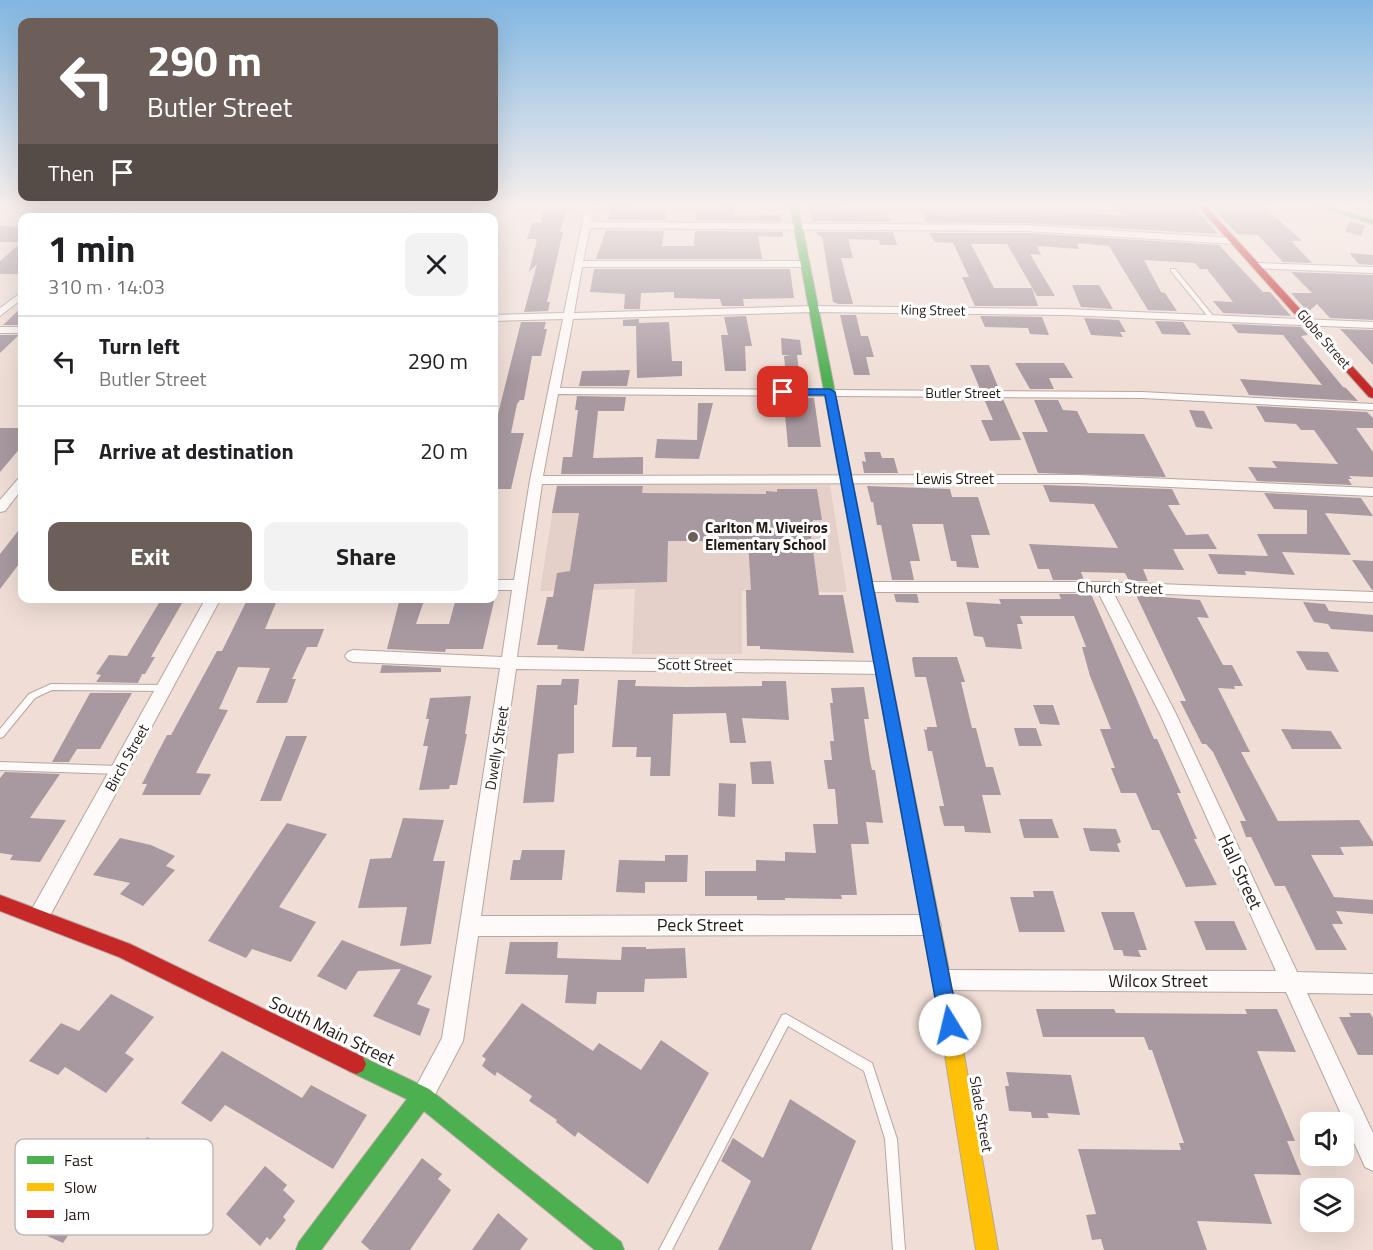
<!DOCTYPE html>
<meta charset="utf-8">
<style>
body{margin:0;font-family:"Titillium Web",sans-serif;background:#f2f2f2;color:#202124;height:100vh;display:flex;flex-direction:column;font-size:22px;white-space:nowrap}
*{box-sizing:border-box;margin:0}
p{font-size:20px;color:#757577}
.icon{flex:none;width:33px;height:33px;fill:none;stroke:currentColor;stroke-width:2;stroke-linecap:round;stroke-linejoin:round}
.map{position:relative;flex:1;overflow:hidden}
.sheet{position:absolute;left:18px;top:213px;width:480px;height:390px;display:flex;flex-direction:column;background:#fff;border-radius:12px;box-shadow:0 6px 24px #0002}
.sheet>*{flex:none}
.top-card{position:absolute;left:18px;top:18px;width:480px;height:183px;border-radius:12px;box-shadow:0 6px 24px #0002;background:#6c5f59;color:#fff;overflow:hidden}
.controls{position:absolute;left:1300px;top:1112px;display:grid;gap:12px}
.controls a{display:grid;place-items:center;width:54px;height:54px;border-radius:12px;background:#fff;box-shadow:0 6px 24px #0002;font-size:30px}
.pin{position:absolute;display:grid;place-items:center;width:51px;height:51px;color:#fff;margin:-26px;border-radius:12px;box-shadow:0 3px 9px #0006}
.me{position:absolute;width:66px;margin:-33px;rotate:351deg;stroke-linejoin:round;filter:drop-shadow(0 0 4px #0008)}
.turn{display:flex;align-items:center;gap:21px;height:126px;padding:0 30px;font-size:27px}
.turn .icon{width:78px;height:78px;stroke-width:2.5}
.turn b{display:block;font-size:42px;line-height:51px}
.then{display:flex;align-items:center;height:57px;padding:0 30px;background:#0003;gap:12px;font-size:22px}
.round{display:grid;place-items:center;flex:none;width:63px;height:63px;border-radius:12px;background:#f2f2f2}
.overview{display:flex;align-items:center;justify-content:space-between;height:102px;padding:0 30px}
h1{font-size:36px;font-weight:700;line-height:45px}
.primary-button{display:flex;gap:12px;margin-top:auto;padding:12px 30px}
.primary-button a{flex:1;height:69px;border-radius:12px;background:#6c5f59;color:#fff;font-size:24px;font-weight:700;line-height:69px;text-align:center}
.primary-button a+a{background:#f2f2f2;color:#202124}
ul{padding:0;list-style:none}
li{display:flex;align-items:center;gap:18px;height:90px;padding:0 30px;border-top:2px solid #e0e0e0}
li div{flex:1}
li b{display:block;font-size:22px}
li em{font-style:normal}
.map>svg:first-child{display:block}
.education{fill:#e5cfc9}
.green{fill:#c7cdb4}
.building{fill:#a899a1}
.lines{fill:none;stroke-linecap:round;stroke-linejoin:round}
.lane-casing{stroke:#b5a7a1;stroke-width:2}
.street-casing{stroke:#b5a7a1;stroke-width:2}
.fast-casing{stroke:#b5a7a1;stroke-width:2}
.slow-casing{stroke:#b5a7a1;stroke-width:2}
.jam-casing{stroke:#b5a7a1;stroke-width:2}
.lane{fill:#fdfaf9;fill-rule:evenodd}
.street{fill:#fdfaf9;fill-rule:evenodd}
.fast{fill:#4caf50;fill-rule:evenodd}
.slow{fill:#ffc107;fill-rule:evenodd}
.jam{fill:#c62828;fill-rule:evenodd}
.route{fill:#1a73e8;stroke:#114b97;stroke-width:1.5}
.poi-dot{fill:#6c5f59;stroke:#fff;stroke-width:2}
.labels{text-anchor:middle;stroke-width:6;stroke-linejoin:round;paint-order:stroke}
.far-street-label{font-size:14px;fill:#251a15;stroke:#fff}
.street-label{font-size:15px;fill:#251a15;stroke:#fff}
.poi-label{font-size:15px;font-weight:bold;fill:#251a15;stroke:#fff;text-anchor:start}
.near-street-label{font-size:18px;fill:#251a15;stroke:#fff}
.key{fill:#fff;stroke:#bebab9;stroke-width:1.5}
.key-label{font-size:16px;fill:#251a15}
</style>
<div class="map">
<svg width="1373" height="1250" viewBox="0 0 1373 1250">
<rect width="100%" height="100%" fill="#f0ded6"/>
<path class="education" d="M557 483 830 485 847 592 742 591V654H632L635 589 540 591Z"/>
<path class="green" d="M279 205H419L412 217H269Z"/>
<g class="building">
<path d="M610 205H624L626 209 666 210 665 220H608Z"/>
<path d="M809 205H841L843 211H886L890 222 813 221Z"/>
<path d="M1116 205 1193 206 1218 234 1026 223 926 222 923 211 1000 214 998 210 1122 215Z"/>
<path d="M1215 205H1262L1302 241H1291L1312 263 1283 262 1258 235 1237 234 1212 207Z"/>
<path d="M720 206H734V216L781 215 782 221 696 220 697 209 720 210Z"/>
<path d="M543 209H567L560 232H563L547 302H550L548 311 524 312 537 264 529 272 537 239H527L532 223H541Z"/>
<path d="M1350 221 1365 226 1361 236 1345 231Z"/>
<path d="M0 226 22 227V242H0Z"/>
<path d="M606 230 664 231 662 246H694L695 231 783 232V237L758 236 762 259H596Z"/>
<path d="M816 232H893L897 245H880L879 240 848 239 853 258H841L853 304H838L833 302 822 236H818Z"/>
<path d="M929 233H1026L1219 245 1263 292H1270L1291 316 1223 313 1213 301 1233 302 1207 269H1200L1195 263 1144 260 1161 292 1165 293 1177 311 1148 310 1109 246 1077 243 1079 249 1037 246 1041 255 1030 254 1055 296H1037L1007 244H971L994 288H1032L1038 306H975L962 277H969L953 243 935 242Z"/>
<path d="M22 242V274H0V261Z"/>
<path d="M1349 253 1373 255V265L1359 264Z"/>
<path d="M594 269H790L794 298 743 299 744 306H722L720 299 674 298V292L641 293 640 309H624L625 294 590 292Z"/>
<path d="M1291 272 1373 275V320L1330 318 1317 304 1308 312 1291 293H1312Z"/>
<path d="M1072 285H1099L1113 309 1081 307Z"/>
<path d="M22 307V325H3Z"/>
<path d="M840 315H856L861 336H868L874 357H866L870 375H854Z"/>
<path d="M746 316 752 346H745L746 371H725L721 335H728L724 317Z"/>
<path d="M980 316 1042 317 1049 335 1030 334 1028 328 985 327Z"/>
<path d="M1084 318 1119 320 1126 332H1120L1123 337 1091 335Z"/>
<path d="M639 319V323L669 322 672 361H682V376L637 378 636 326H623V320Z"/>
<path d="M1155 321 1183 322 1191 335 1162 334Z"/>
<path d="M521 322H546L544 329H547L541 356H532L524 400H520L517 404 511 433H524L511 489H494V420L495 414H498Z"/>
<path d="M1231 324 1301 327 1308 335 1301 336 1343 387 1346 388 1358 401 1249 395 1240 379 1322 385 1283 335 1238 333Z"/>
<path d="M1340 329 1373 330V365L1345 334Z"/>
<path d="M0 335H19L0 353Z"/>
<path d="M781 338 800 340 802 355H797L801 387H787L784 356 791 355H782Z"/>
<path d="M1015 363H1064L1073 378H1049L1054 389H1030Z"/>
<path d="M970 365H989L999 389H980Z"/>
<path d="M630 370 627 386H579L582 371Z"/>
<path d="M577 396 626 397 624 411H598L593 458 643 457V474H561L563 457H572L578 410H575Z"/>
<path d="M758 398H814L821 447H788L785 414 759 413Z"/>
<path d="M984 399H1003L1021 440 990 441 981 420H993Z"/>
<path d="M1034 400H1058L1063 410 1077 411 1088 433 1144 434 1166 477 1038 473 1022 432H1048Z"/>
<path d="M698 403H713L699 459 655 458 657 439 697 440Z"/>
<path d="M1256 406 1367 412 1373 418V428H1356L1373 452V477L1349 476 1352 479H1348L1352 485 1257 481 1248 467 1277 468 1272 461 1338 464 1314 430H1301L1296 424 1265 422Z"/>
<path d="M1189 410 1204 411 1213 429 1196 427Z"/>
<path d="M0 428H22V446L0 472Z"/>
<path d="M864 452H880L882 458H894L898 473H864L862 461 866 462Z"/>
<path d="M1043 485 1172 489 1180 505H1168L1186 535 1208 534 1217 549H1173L1184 570 1143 569 1148 581H1129L1125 573 1081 572 1084 580H1053L1049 569H1038L1029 544 1118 548 1094 504 1050 502Z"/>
<path d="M557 486H643L642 493 766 494V491L777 492V489H817L822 520H813L814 528H810L819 595H843L854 653 760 649V646H747L746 590H751L748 541H668L667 582 594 584 584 651 557 649 558 645H537L547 597H553L557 573 570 571 579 513H552Z"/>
<path d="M867 486 950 489 952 497H978L990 535H971L979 568 957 567 956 561H951L943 524H912L920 561H910L914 580H892L881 525H877L873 502H871Z"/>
<path d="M1264 493 1361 498 1373 516 1325 513 1351 555 1282 552 1295 575 1245 571 1246 575 1218 574 1208 554 1268 556 1257 534H1307V510L1274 509Z"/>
<path d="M22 526V560L0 589V554Z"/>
<path d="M1352 560 1373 561V590H1372Z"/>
<path d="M894 594H917L919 603 896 602Z"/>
<path d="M1059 594H1091L1154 739H1157L1181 793H1177L1197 839H1194L1217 885 1186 887 1159 830H1152L1136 793H1121L1111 768H1115L1100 729H1111L1090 676 1082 647H1086L1074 616H1020L1023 624H1017L1022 649 986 647 983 637 974 636 966 602 1001 604 999 599H1061Z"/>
<path d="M1136 595 1200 600 1209 618 1197 617 1223 665H1232L1243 686H1234L1235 689 1218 688 1250 752H1241L1278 821 1359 820 1373 842V846L1340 847 1344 855H1311L1334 897 1373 900V914L1336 911 1343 924H1332L1347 950H1316L1285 886H1275L1251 837H1246L1240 821H1246L1213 752 1206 744H1202L1180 701H1186Z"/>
<path d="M162 598H185L151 657H155L145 674H142L138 683 96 682 101 675 96 674 109 655 127 656Z"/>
<path d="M248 598H278L265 629H324L317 647H307L292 679H296L287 703H256L270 668 238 667 219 709 228 710 196 773 211 774 200 795H142L147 784H142L156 756 167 735H171L217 651H222Z"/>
<path d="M400 598H425L416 624H449L455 602H460L461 599 494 601 483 649H446L445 652 387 649Z"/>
<path d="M1303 602 1325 604 1329 611 1373 615V632L1331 629 1328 624 1314 622Z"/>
<path d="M1296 651 1328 652 1339 672 1307 670Z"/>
<path d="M913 657H957L965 682H961L972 728H976L986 767H993L1001 795H982L991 833 965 832 964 826H944L939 806H944L932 751H928L924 729 927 730V727H937L926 677H915L912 659Z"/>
<path d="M382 665 441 668V672L380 673Z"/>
<path d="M562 679H579L577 705H574V753L558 754 554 802 523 803 537 685H561Z"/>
<path d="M618 680H636L635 686 687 687 762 686V681H786L789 720 742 718 746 743H730L726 713 673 714 670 776H650L651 757H636L637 747H612Z"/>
<path d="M864 687 869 719H864L870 761 872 770H875L883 823 866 822 869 844H851L857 895H841L842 899 785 898V900H757V896H705V871H756V860L785 861V852L816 853 813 824H838L835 789H828L824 760H832L830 741H834L830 703H833L831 688Z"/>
<path d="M90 693H132L100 749H77L69 762H52Z"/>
<path d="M471 696 465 734H467L457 785H450L449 789 419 790 428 746H423L429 719H426L430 698Z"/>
<path d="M1033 705H1053L1060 725 1040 724Z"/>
<path d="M1014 728H1036L1042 746H1019Z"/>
<path d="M1281 729 1331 731 1342 749H1292Z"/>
<path d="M286 736H307L281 801H260Z"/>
<path d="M771 761 774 784H752L750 762Z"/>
<path d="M5 772 60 774 30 818 66 820 40 862 10 860 13 855 0 853V778Z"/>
<path d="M719 783 736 784 735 817 718 816Z"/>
<path d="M403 818 444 820 433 861H445L431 944 400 946 407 907 358 908 370 859 391 858Z"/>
<path d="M1019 819H1052L1059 838H1024Z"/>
<path d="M287 823 327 834 279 907 316 922 291 962 252 949 246 958 208 941Z"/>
<path d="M1083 828 1116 829 1121 842 1117 844 1120 852 1090 851Z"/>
<path d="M120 838 151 845 175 856 166 866 175 870 143 906 120 894 130 883 93 875Z"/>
<path d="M522 850H565L562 880H510L513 860H520Z"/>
<path d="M665 855H688L687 882H645V893L616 892 619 860 665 861Z"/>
<path d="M1033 891H1053L1065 932H1019L1010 897H1034Z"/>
<path d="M1101 912H1134L1147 950H1138L1141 957 1124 956 1122 950H1114Z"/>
<path d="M1194 921H1234L1247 950H1206Z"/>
<path d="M342 940 432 976 417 1004 430 1009 420 1036 373 1016 401 969 358 971 346 990 317 976Z"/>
<path d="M510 942H558L557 958 621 960 622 947H646V949L685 948 687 978 645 979 644 992H597L596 1004 565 1003 568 975 505 974Z"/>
<path d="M111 994 154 1017 125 1053 134 1059 106 1093 65 1067 58 1075 29 1061 61 1023 79 1031Z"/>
<path d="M522 1003 593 1051 599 1043 641 1070 661 1040 709 1073 648 1184 578 1132 575 1137 556 1122 557 1120 529 1101 532 1096 497 1072 495 1076 482 1066 486 1059 482 1056Z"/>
<path d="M1036 1009H1114L1116 1013 1247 1014 1245 1009H1277L1296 1052 1257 1051 1295 1141H1287L1301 1175 1254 1174 1272 1224 1197 1221 1207 1250H1104L1101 1239 1092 1240 1086 1215 1096 1214 1078 1149 1181 1150 1179 1143H1184L1152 1050H1149L1144 1037H1043Z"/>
<path d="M1349 1013H1370L1373 1018V1055H1358L1339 1017H1351Z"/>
<path d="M222 1051 302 1098 311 1085 367 1115 333 1169 225 1105 211 1122 181 1103Z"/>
<path d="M1006 1072 1071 1075 1080 1115 1047 1113 1049 1118H1032L1031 1112 1009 1111 1005 1086H1009Z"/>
<path d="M790 1099 856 1141 811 1250H718L751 1181 721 1161 733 1138 763 1158Z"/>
<path d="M147 1137 177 1152 154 1184 125 1168Z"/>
<path d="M80 1150 116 1165 63 1243 27 1227Z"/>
<path d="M422 1158 442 1174 438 1179 451 1190 410 1250H370L361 1242Z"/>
<path d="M265 1166 287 1185 283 1190 295 1201 283 1217 286 1220 270 1240 267 1237 260 1246 226 1214Z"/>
<path d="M498 1213 528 1239 520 1250H472Z"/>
</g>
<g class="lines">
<g class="lane-casing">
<g id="lane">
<path d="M1171 269H1175L1214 317V319H1210L1171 271Z"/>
<path d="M51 684 164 685 167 686 168 688 167 690 164 691 52 690 35 698 3 737 0 738V729L29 694Z"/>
<path d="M0 762 118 766 121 767 122 770 121 773 118 774 0 770Z"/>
<path d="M786 1014 872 1063 897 1139 905 1250H893L885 1139 864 1071 788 1026 672 1250H659L782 1015Z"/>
</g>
</g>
<g class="street-casing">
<g id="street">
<path d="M0 205H7L0 209Z"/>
<path d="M125 205H134L121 218H111Z"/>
<path d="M263 205H271L261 218H252Z"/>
<path d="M425 205H433L427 218H419Z"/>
<path d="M586 205H594L591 222 1026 225 1234 238 1238 241 1234 244 1026 231 590 228 583 261H805L810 264 805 267H582L574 313 813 306 1066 309 1373 322V328L1066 315 813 312 573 319 560 388 1142 392 1373 404V410L1142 398 558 394 543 476 1079 475 1373 488V496L1079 483 542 484 517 657 881 662 887 664 889 668 887 672 881 674 516 669 481 916 931 915 938 918 941 925 938 932 931 935 478 936 463 1041 430 1104 422 1107 414 1104 411 1096 442 1038 500 668 353 662 348 660 345 656 348 652 353 650 502 657 512 590H494V580H514L530 480 563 319 494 321V315L564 313Z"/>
<path d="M1333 205H1342L1353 215 1346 217Z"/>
<path d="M1258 263 1373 267V273L1255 268 1253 266Z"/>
<path d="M22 292V299L0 316V308Z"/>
<rect x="0" y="327" width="22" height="6"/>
<path d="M22 478V489L5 511 0 512V500L18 479Z"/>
<path d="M867 582H1103L1373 592V602L1113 592 1176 714 1297 972 1373 974V994L1307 993 1373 1133V1171L1365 1167 1286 992 942 990 935 987 932 980 935 973 942 970 1276 971 1160 714 1098 592H867L860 587Z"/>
<path d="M206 598H221L46 923 39 925 32 923 29 916 32 909Z"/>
</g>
</g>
<g class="fast-casing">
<g id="fast">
<path d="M790 205H798L914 794 912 799 906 801 900 799 898 794Z"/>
<path d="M1312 205H1324L1373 220V224Z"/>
<path d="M356 1054 429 1089 621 1242 624 1250H595L424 1111 321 1250H296L299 1242 407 1099 349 1071 346 1064 349 1057Z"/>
</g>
</g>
<g class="slow-casing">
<path id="slow" d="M906 787 912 789 914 794 951 980 998 1250H976L933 980 898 794 900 789Z"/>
</g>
<g class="jam-casing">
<g id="jam">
<path d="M1197 205H1205L1373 389V398L1369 397Z"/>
<path d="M0 895 130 944 363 1057 366 1064 363 1071 356 1074 349 1071 119 957 0 911Z"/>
</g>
</g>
<use href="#lane" class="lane"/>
<use href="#street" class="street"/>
<use href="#fast" class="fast"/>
<use href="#slow" class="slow"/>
<use href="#jam" class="jam"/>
</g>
<linearGradient id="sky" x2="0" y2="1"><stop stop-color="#82b7e2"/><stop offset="0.54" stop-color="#f8f0ed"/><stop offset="1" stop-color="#f8f0ed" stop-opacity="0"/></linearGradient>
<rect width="1373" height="380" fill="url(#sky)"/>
<path class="route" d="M830 389 835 392 959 1025 956 1032 950 1035 943 1032 940 1025 825 395H783L778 392 783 389Z"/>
<circle class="poi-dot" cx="693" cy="537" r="6"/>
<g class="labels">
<g class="far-street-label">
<text transform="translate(933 310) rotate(1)" y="5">King Street</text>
<text transform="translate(1324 339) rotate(49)" y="5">Globe Street</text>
<text x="963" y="398">Butler Street</text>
</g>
<g class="street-label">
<text x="955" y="484">Lewis Street</text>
<text transform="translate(1120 588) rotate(1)" y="5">Church Street</text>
<text transform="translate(695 665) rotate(1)" y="5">Scott Street</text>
<text transform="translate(497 748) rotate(-81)" y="5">Dwelly Street</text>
<text transform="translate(127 758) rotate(-61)" y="5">Birch Street</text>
<text transform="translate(981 1114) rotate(80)" y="5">Slade Street</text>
</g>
<g class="poi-label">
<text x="705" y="533">Carlton M. Viveiros<tspan x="705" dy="17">Elementary School</tspan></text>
</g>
<g class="near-street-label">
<text transform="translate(1240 872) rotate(65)" y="6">Hall Street</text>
<text x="700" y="931">Peck Street</text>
<text x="1158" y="987">Wilcox Street</text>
<text transform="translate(332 1031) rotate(26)" y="6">South Main Street</text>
</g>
</g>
<rect x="15" y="1139" width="198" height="96" rx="9" class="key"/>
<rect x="27" y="1156" width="27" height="8" fill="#4caf50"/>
<rect x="27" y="1183" width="27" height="8" fill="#ffc107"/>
<rect x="27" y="1210" width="27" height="8" fill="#c62828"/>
<g class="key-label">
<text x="64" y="1166">Fast</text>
<text x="64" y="1193">Slow</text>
<text x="64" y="1220">Jam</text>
</g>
</svg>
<div class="controls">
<a><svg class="icon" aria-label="sound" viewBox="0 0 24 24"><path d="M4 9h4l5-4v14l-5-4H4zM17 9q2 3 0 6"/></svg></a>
<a><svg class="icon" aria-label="layers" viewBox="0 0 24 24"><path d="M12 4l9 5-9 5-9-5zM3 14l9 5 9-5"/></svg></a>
</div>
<div class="pin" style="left:783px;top:392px;background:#d93025"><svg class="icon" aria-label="arrive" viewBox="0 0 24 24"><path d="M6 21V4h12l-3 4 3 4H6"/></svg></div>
<svg class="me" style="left:950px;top:1025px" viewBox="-20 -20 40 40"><circle r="19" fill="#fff"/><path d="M0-13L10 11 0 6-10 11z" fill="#1a73e8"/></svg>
<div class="top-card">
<div class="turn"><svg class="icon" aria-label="left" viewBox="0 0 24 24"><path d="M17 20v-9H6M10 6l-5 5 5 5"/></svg><div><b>290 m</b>Butler Street</div></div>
<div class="then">Then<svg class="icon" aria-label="arrive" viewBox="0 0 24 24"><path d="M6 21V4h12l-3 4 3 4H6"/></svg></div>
</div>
<section class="sheet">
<div class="overview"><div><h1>1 min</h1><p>310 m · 14:03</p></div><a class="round"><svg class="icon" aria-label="close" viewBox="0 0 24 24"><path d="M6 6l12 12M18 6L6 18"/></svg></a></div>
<ul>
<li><svg class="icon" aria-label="left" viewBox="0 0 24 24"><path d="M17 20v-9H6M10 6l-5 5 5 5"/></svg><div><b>Turn left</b><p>Butler Street</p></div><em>290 m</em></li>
<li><svg class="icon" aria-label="arrive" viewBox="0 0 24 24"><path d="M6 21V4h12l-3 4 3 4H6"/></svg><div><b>Arrive at destination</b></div><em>20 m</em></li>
</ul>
<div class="primary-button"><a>Exit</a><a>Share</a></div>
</section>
</div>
